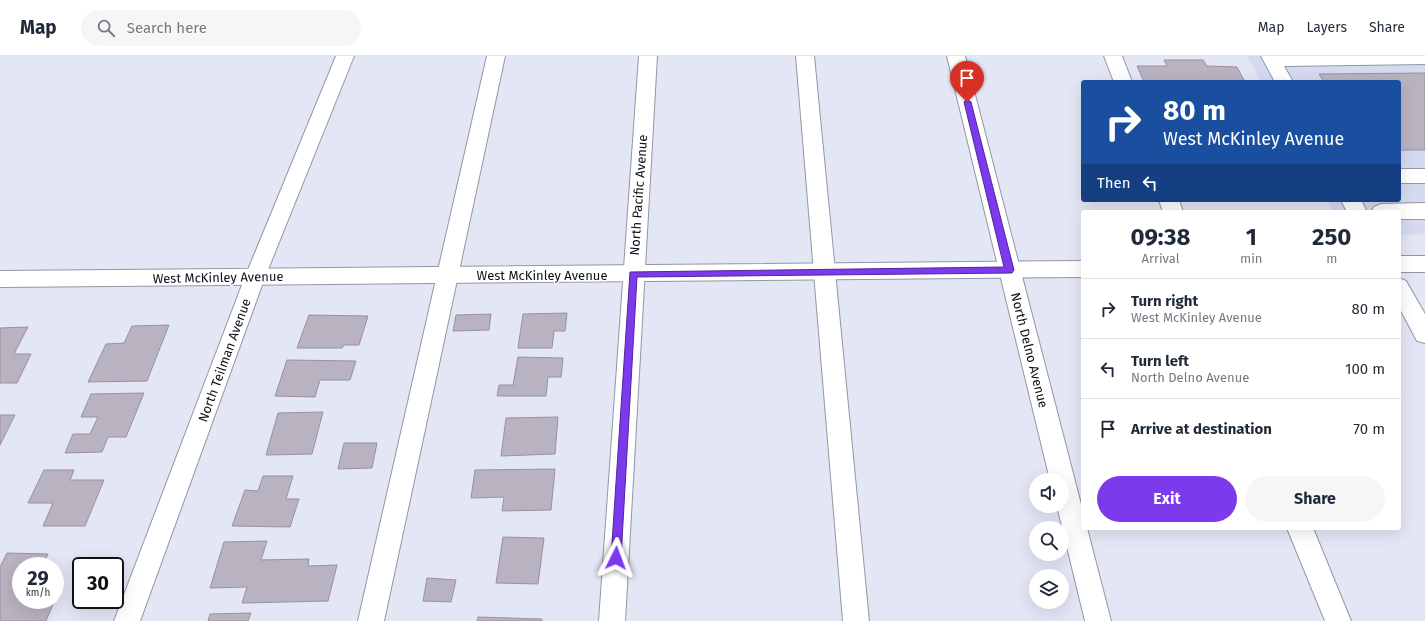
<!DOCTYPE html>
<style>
body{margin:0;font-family:"Fira Sans",sans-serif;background:#f6f6f7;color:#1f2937;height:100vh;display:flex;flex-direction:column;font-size:15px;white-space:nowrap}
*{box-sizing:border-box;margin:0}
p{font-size:13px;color:#747a83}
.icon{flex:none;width:22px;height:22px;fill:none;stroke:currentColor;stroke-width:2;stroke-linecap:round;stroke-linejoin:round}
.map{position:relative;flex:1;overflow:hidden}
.side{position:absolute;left:1081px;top:154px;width:320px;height:320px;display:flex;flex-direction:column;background:#fff;border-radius:4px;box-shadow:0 4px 16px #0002}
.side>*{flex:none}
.hud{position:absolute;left:1081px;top:24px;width:320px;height:122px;border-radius:4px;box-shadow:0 4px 16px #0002;background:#1a4fa0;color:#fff;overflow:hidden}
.controls{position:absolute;left:1029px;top:417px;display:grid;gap:8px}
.controls a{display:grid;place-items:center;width:40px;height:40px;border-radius:50%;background:#fff;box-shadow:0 4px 16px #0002;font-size:20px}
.speed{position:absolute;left:12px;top:501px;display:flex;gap:8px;font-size:20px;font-weight:700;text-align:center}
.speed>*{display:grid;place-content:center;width:52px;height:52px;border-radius:50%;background:#fff;box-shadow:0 4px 16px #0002;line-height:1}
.speed small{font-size:10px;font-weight:400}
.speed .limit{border:2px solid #111;border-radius:6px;background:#fff;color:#111}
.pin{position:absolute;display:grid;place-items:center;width:34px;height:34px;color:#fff;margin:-41px -17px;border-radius:50% 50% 50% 0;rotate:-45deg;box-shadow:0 0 4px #0007}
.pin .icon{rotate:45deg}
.me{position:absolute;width:44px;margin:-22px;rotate:3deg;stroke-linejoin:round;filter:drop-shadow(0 0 3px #0008)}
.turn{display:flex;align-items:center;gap:14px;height:84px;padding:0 16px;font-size:18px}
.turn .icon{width:52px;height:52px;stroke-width:2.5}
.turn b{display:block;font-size:28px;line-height:34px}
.then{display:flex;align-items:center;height:38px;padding:0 16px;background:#0003;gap:8px;font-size:15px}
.eta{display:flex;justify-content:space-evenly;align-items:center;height:68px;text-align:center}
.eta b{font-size:24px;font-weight:700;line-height:28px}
.cta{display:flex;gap:8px;margin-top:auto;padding:8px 16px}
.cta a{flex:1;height:46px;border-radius:24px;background:#7c3aed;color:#fff;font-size:16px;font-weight:700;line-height:46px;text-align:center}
.cta a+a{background:#f6f6f7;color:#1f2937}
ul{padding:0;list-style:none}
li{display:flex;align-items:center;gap:12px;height:60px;padding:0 16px;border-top:1px solid #e0e1e3}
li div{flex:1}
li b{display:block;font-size:15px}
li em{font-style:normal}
header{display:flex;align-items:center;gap:24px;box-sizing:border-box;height:56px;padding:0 20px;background:#fff;border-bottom:1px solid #e0e1e3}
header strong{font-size:19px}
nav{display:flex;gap:22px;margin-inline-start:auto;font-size:14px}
.search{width:280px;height:36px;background:#f6f6f7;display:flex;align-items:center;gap:10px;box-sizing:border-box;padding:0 14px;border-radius:22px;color:#747a83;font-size:15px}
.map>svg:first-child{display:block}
.built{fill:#d5daf0}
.building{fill:#b9b2c0;stroke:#98929f}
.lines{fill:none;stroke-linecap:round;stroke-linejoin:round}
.minor-casing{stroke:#9396a4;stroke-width:2}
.major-casing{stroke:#9396a4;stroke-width:2}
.minor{fill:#fff;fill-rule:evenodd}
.major{fill:#fff;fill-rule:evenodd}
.route{fill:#7c3aed;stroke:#51269a}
.labels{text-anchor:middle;stroke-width:3;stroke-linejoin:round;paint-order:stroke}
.street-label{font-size:13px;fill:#0f1015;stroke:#fff}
</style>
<header>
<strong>Map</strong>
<div class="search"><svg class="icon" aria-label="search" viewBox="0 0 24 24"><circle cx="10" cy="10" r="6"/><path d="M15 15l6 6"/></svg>Search here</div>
<nav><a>Map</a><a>Layers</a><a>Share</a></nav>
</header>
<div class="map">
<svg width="1425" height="565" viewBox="0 0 1425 565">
<rect width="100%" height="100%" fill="#e3e6f5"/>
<path class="built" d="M1247 0H1425V178L1399 179V156H1333L1327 144H1399V26H1261Z"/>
<g class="building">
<path d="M1164 4H1203L1207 10 1237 11 1245 26H1144L1137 10H1167Z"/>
<path d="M1425 17V94H1399V26H1324L1319 18Z"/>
<path d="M567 257 565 275H554L552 292H518L523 258Z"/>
<path d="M491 258 489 274 453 275 456 259Z"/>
<path d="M309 259 368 260 359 289H344L342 292H297Z"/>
<path d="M169 269 147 325 88 326 106 288 124 287 132 270Z"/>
<path d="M28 271 14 298H31L17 327H0V272Z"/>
<path d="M518 301 563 302 561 321H548L546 340H497L499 329H513Z"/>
<path d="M287 304 356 305 350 324H320L315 341 275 340Z"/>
<path d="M144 337 126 381H108L102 396 65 397 73 378H90L98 361H81L91 338Z"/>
<path d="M323 356 312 398 266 399 278 357Z"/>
<path d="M0 359H15L0 389Z"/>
<path d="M558 361 555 398 501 400 506 362Z"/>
<path d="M344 387H377L372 412 338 413Z"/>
<path d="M555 413 551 454 502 455 504 441 471 442 475 414Z"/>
<path d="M44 414H74L70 424H104L85 470H43L53 447H28Z"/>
<path d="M263 420H293L286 443H299L290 471 232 470 245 434 258 435Z"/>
<path d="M503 481 544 482 538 528 496 527Z"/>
<path d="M267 485 261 504 309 503 308 510 337 509 328 545 242 547 247 531 210 532 224 486Z"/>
<path d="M7 497 48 498 42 510H21V544L54 546 46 565H0V511Z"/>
<path d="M427 522 456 524 451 546 423 545Z"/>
<path d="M251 557 248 565H208L210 558Z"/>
<path d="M478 561 542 563V565H477Z"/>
</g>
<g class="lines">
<g class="minor-casing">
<g id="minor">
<path d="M336 0H354L265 221 140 565H114L245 221Z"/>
<path d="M487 0H505L384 565H358Z"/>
<path d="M639 0H657L625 565H599Z"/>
<path d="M796 0H814L869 565H843Z"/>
<path d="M947 0H965L1083 456V472H1087L1111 565H1085L1057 450H1062V424H1050Z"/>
<path d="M1104 0H1122L1132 26H1114Z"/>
<path d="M1261 0H1425V8L1284 10 1293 26H1275Z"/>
<rect x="1399" y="113" width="26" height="14"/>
<path d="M1159 144H1179L1183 156H1163Z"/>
<path d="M1341 144H1361L1367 156H1347Z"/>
<path d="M1425 147V163H1399V156H1371L1374 151 1381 148Z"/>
<path d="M1399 222 1406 225 1425 258V287L1417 285 1399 251Z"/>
<path d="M1287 472H1313L1351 565H1325Z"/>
</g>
</g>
<g class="major-casing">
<g id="major">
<rect x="1399" y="200" width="26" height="16"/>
<path d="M1083 205V221L0 231V215Z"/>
</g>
</g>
<use href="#minor" class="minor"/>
<use href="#major" class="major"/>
</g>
<path class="route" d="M967 43 971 46 1014 214 1012 217 637 221 621 502 620 506 616 507 612 506 611 502 630 216 1004 211 964 46Z"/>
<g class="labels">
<g class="street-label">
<text transform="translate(638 139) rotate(-86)" y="5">North Pacific Avenue</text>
<text x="542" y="224">West McKinley Avenue</text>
<text transform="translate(218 221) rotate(-1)" y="5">West McKinley Avenue</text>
<text transform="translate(1030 294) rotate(76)" y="5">North Delno Avenue</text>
<text transform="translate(224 304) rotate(-70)" y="5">North Teilman Avenue</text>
</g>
</g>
</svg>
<div class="controls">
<a><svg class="icon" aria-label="sound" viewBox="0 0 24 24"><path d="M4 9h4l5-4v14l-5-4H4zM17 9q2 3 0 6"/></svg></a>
<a><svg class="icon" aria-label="search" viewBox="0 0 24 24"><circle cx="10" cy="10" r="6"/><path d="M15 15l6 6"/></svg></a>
<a><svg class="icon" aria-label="layers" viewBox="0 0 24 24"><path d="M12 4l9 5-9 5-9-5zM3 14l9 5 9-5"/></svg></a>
</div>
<div class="speed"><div>29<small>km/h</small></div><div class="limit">30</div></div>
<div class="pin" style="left:967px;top:46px;background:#d93025"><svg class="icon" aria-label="arrive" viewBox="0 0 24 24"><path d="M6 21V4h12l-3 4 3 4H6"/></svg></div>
<svg class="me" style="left:616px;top:502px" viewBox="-20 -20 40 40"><path d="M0-17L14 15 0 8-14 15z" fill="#7c3aed" stroke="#fff" stroke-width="4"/></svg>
<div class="hud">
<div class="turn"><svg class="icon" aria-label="right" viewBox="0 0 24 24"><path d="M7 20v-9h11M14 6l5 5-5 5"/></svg><div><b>80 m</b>West McKinley Avenue</div></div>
<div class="then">Then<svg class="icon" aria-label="left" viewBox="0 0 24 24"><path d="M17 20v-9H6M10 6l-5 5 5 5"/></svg></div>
</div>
<section class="side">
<div class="eta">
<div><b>09:38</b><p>Arrival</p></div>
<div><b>1</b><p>min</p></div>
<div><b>250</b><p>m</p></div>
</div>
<ul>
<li><svg class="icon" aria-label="right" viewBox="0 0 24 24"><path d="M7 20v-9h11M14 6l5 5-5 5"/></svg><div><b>Turn right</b><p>West McKinley Avenue</p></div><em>80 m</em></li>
<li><svg class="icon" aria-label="left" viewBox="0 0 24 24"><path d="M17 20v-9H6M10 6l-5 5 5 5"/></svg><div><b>Turn left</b><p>North Delno Avenue</p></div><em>100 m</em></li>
<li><svg class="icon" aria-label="arrive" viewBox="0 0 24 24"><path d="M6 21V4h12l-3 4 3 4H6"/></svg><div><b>Arrive at destination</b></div><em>70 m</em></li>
</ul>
<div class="cta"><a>Exit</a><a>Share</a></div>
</section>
</div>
